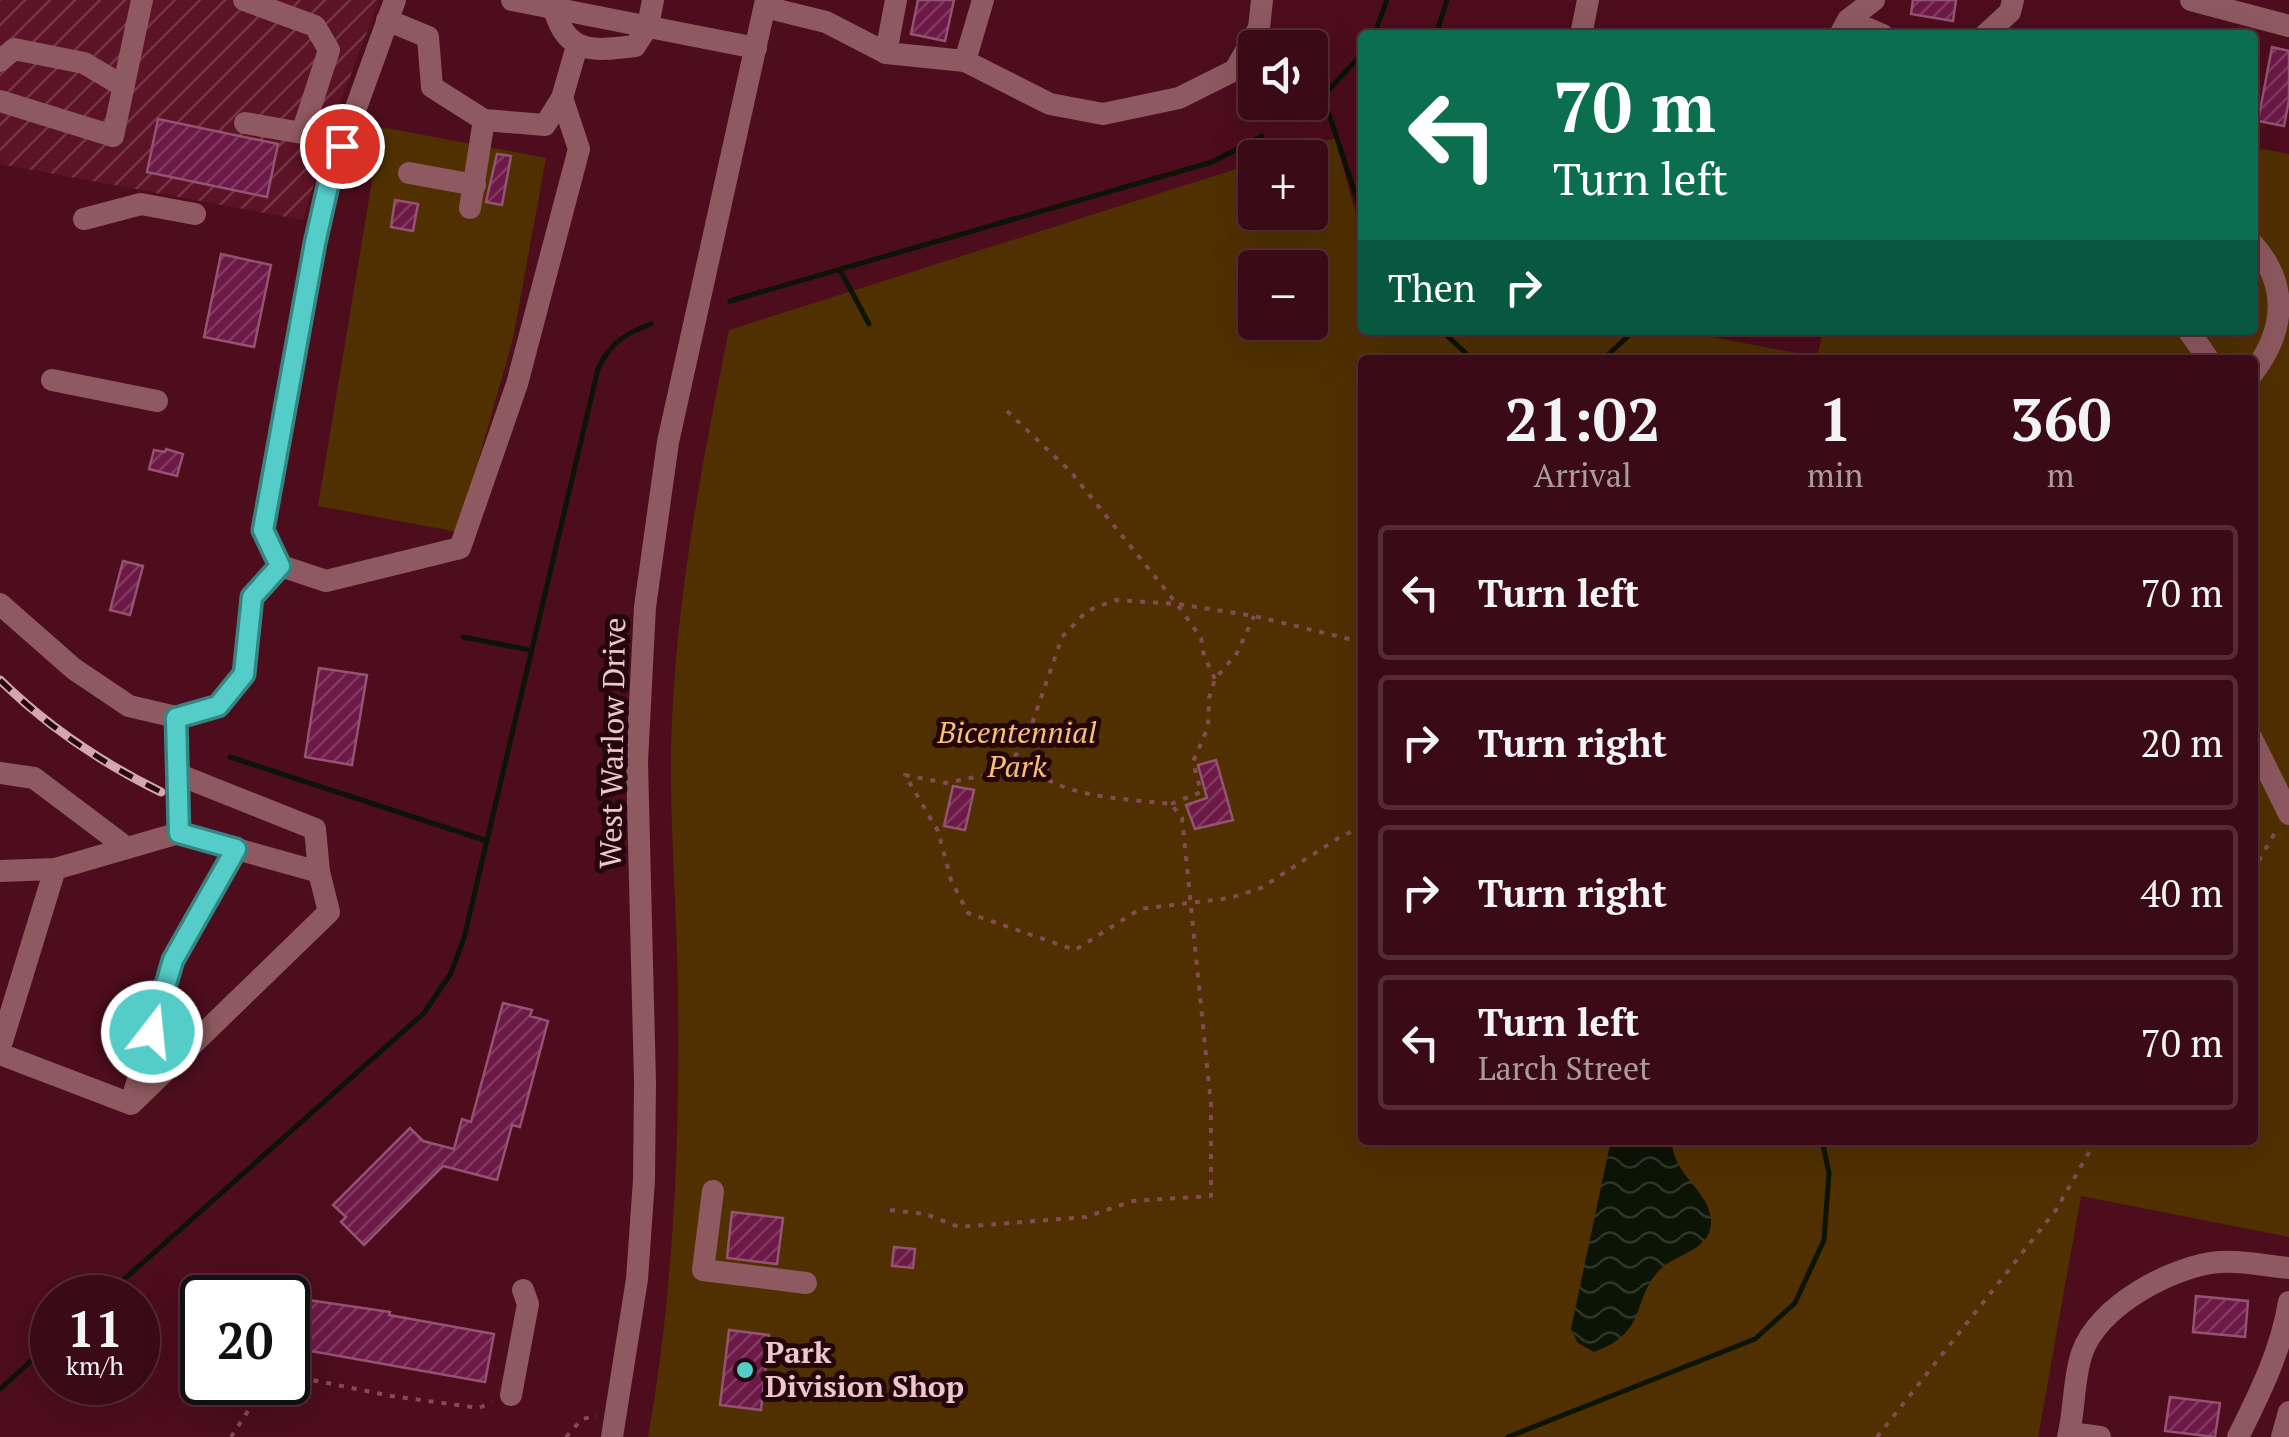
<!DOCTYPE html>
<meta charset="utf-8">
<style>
body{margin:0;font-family:"PT Serif",serif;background:#451823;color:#f1f3f6;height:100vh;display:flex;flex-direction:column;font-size:38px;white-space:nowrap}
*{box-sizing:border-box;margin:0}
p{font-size:32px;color:#ab9aa1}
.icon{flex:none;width:55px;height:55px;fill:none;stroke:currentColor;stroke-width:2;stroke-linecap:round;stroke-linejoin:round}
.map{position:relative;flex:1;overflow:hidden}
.panel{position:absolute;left:1358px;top:355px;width:900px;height:790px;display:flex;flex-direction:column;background:#3a0a16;border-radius:10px;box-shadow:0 10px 40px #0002,0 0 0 2px #542b35}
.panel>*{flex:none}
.guide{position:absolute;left:1358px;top:30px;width:900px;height:305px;border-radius:10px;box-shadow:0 10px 40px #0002,0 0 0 2px #542b35;background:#0b6e4f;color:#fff;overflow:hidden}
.fabs{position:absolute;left:1238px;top:30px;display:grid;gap:20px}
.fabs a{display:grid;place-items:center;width:90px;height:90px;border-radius:10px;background:#3a0a16;box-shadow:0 10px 40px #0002,0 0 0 2px #542b35;font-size:50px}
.speed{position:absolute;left:30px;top:1275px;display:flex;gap:20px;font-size:50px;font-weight:700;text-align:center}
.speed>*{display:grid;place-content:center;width:130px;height:130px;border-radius:50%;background:#3a0a16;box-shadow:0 10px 40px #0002,0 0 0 2px #542b35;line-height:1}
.speed small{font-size:25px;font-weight:400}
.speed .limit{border:5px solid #111;border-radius:15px;background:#fff;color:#111}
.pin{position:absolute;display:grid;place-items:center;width:85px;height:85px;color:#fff;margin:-42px;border:5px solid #fff;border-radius:50%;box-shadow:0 2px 10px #0007}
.me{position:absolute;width:110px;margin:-55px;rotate:16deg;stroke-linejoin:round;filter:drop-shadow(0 0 8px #0008)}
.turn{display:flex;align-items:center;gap:35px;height:210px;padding:0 30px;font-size:45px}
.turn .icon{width:130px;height:130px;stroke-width:2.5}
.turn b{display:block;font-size:70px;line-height:85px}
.then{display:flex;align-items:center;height:95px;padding:0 30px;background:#0003;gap:20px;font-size:38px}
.eta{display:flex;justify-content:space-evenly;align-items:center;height:170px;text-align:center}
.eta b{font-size:60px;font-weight:600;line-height:70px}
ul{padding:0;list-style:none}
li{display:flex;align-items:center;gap:30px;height:135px;margin:0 20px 15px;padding:0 10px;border:5px solid #542b35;border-radius:10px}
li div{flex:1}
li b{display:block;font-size:38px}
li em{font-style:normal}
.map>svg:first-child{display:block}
.industrial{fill:url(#industrial-furrows)}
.green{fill:#503000;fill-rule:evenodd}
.water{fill:url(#water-waves)}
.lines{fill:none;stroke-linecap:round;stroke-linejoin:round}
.stream{stroke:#0c1406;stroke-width:5}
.building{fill:url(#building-hatch);stroke:#945371;stroke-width:2.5}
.path{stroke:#844b57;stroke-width:4;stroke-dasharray:5 8;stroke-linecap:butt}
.minor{stroke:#8e5960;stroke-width:22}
.rail-casing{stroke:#d4a7ad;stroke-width:9}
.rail{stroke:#23070d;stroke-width:5;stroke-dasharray:15;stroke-linecap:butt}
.route-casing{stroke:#378582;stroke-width:25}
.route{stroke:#54cdc8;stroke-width:18}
.poi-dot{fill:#54cdc8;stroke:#23070d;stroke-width:4}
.labels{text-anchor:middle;stroke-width:10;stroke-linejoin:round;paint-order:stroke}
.park-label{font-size:30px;font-style:italic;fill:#f9be77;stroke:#23070d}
.street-label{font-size:30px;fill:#efc6ca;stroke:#23070d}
.poi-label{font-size:30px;font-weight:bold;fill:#efc6ca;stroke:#23070d;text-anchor:start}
</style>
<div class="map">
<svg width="2289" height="1437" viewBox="0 0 2289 1437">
<defs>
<pattern id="industrial-furrows" width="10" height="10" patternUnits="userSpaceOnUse" patternTransform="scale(2.5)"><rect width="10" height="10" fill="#5c1325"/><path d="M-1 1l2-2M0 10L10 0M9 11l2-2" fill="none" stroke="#743443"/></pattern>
<pattern id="water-waves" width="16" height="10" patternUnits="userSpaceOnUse" patternTransform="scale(2.5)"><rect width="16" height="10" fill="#0c1406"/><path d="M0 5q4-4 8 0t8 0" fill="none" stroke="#303529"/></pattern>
<pattern id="building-hatch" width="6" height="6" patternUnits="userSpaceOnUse" patternTransform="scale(2.5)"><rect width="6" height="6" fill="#6c1947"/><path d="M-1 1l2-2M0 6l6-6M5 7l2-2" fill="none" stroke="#813960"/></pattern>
</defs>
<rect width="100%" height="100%" fill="#4d0d1d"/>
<path class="industrial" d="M0 0H379L330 130 303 220 0 164Z"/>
<g class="green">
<path d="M381 127 546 158 513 339 458 532 318 506Z"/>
<path d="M1335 138 1362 236V330H1675L1817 357 1823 330H2252L2253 147 2289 154V1237L2081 1196 2038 1437H648C674 1290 680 1141 678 992 677 911 670 830 671 750 674 608 701 468 729 330L1255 163V212H1310V158L1272 157ZM1255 268H1310V322H1255ZM1362 360H2252V1140H1362Z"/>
</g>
<path class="water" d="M1611 1140H1672C1672 1176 1710 1190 1711 1221 1712 1248 1681 1253 1664 1266 1629 1296 1652 1331 1594 1352L1578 1343 1571 1329Z"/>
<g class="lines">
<g class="stream">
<path d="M1374 35 1387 0"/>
<path d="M1436 35 1447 0"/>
<path d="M1323 96 1362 214"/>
<path d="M1296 116 1323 96 1362 54"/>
<path d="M840 270 869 324"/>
<path d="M730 301 1212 162 1262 136"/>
<path d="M1441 330 1473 360"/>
<path d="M1602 360 1635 330"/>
<path d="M463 637 530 650"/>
<path d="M230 757 487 841"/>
<path d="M103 1298 424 1013 451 973 464 938 598 369C610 343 624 334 651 324"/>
<path d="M0 1389 52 1342"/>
<path d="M1508 1437 1755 1339 1795 1303 1824 1240 1829 1173 1822 1140"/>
</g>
</g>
<g class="building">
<path d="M918 0H954L945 41 911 34Z"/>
<path d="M1913 0H1956L1953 21 1911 14Z"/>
<path d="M2272 47 2289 51V100L2284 126 2258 121Z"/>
<path d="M158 119 278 144 267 197 147 172Z"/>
<path d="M497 154 511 156 502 205 486 202Z"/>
<path d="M395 200 418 204 413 231 391 227Z"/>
<path d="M221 254 271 265 254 347 204 337Z"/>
<path d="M166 449 183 454 177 476 149 469 154 450 165 452Z"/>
<path d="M123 561 143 566 130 615 110 610Z"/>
<path d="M319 668 367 675 352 765 305 757Z"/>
<path d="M1216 760 1233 820 1195 829 1186 805 1207 798 1198 765Z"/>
<path d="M953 786 974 790 965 830 944 826Z"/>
<path d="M503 1003 532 1010 530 1016 548 1021 520 1127 512 1125 497 1180 443 1166 364 1245 341 1222 346 1217 333 1205 410 1128 423 1141 454 1149 462 1119 471 1122Z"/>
<path d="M732 1212 783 1218 777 1264 727 1258Z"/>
<path d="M894 1247 915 1249 913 1268 892 1266Z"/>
<path d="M2196 1296 2248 1301 2245 1337 2193 1332Z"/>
<path d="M288 1297 390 1312 389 1315 494 1334 485 1382 288 1347Z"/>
<path d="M729 1330 769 1335 761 1410 720 1405Z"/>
<path d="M2170 1397 2220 1403 2215 1437 2165 1431Z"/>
</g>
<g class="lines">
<g class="path">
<path d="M1007 411 1070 471 1177 604 1201 638 1204 656 1215 679"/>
<path d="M1362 642 1254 616 1177 604 1115 600 1087 611 1062 637 1025 744 1008 764 985 775 946 783 905 775 938 831 951 880 968 913 1075 950 1140 909 1230 898 1261 888 1343 835 1362 828"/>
<path d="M1171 804 1201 792 1193 762 1208 727 1209 698 1215 679 1237 653 1254 616"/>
<path d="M2252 872 2276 831"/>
<path d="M890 1210 926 1214 959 1227 1086 1217 1133 1201 1211 1196V1105L1182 818 1171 804C1131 799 1087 799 1050 781L1043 752 1031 729"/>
<path d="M288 1375 391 1396 479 1408 492 1402"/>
<path d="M231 1437 267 1382"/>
<path d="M566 1437 582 1419 597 1416"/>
<path d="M1877 1437 2056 1210 2096 1140"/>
</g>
<g class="minor">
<path d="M244 0 315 26 329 50 302 133 245 123"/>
<path d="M512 0 756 48"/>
<path d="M2191 0 2289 26"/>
<path d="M765 7 826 22 886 53 965 61 983 0"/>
<path d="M554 8C566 55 593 51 635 46L648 26 653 0"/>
<path d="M387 20 428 37 432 87 484 120 545 125 562 98 577 46"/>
<path d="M1848 20 1883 35"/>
<path d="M1581 35 1588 0"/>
<path d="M1840 35 1848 20 1874 0"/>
<path d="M1985 35 2010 12 2013 0"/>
<path d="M886 53 896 0"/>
<path d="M0 61 14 49 84 63 123 86"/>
<path d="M965 61 1050 104 1103 114 1179 98 1235 70 1259 28 1262 0"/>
<path d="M0 101 113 136 142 0"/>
<path d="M409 173 475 185"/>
<path d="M470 208 484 120"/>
<path d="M84 219 141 204 195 214"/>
<path d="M2252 243C2289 284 2286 330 2252 374"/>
<path d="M2188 330 2209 360"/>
<path d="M52 380 157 401"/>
<path d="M281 566 326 581 460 548 517 384 579 149 562 98"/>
<path d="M281 566 263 531 315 243 331 177 395 0"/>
<path d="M0 604 74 669 129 706 176 717 218 706 243 675 252 597 281 566"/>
<path d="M176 717 179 833"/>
<path d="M2252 739 2289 814"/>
<path d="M0 773 34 778 127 848"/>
<path d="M0 871 55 869 179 833 319 872"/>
<path d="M0 1048 55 869"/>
<path d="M0 1054 131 1104 329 912 319 872 315 829 177 774"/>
<path d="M131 1103 173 960 236 849"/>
<path d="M713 1191 703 1270 806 1283"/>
<path d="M511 1395 528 1304 523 1290"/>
<path d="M2070 1433 2100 1437"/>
<path d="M612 1437 637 1279 644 1180 645 1082 637 762 645 607 668 442 766 0"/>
<path d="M2068 1437C2075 1410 2073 1379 2082 1353 2098 1306 2172 1266 2219 1262 2241 1260 2267 1266 2289 1268"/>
<path d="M2238 1437C2260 1393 2281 1351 2289 1302"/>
<path d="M2282 1437 2289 1412"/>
</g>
<g class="rail-casing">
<path id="rail" d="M0 680C48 727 100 762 161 792"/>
</g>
<use href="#rail" class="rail"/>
</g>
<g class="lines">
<g class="route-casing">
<path id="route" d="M152 1032 173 960 236 849 179 833 176 718 218 706 244 674 252 597 280 566 263 530 315 243 330 177 342 146"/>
</g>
<use href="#route" class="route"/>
</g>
<circle class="poi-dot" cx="745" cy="1370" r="10"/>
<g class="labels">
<g class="park-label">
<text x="1017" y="743">Bicentennial<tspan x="1017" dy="34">Park</tspan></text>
</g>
<g class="street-label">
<text transform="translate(613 743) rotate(-89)" y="10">West Warlow Drive</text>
</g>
<g class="poi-label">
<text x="765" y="1363">Park<tspan x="765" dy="34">Division Shop</tspan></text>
</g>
</g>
</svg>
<div class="fabs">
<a><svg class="icon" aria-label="sound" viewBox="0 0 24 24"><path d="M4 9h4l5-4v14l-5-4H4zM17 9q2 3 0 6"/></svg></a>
<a>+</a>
<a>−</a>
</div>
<div class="speed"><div>11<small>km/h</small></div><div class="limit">20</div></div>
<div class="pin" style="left:342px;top:146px;background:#d93025"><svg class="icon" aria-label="arrive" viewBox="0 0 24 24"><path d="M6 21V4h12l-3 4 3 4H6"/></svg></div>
<svg class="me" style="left:152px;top:1032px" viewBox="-20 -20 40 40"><circle r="17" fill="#54cdc8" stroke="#fff" stroke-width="3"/><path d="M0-11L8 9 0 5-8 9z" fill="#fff"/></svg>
<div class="guide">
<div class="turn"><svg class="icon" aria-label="left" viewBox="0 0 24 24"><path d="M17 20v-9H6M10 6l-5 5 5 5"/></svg><div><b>70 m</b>Turn left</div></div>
<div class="then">Then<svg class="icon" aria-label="right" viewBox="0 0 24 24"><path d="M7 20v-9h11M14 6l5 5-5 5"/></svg></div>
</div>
<section class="panel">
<div class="eta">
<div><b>21:02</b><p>Arrival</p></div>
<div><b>1</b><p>min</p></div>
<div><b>360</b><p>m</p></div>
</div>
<ul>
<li><svg class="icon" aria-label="left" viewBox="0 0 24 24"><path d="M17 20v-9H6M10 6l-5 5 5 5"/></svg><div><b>Turn left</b></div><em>70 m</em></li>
<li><svg class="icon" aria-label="right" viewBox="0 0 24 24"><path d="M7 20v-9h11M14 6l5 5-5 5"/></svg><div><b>Turn right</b></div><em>20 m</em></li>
<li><svg class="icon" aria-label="right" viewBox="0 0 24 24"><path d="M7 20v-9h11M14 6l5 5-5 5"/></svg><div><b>Turn right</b></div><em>40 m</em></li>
<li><svg class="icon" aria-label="left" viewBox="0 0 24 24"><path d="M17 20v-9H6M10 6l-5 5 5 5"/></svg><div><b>Turn left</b><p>Larch Street</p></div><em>70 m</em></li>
</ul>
</section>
</div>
